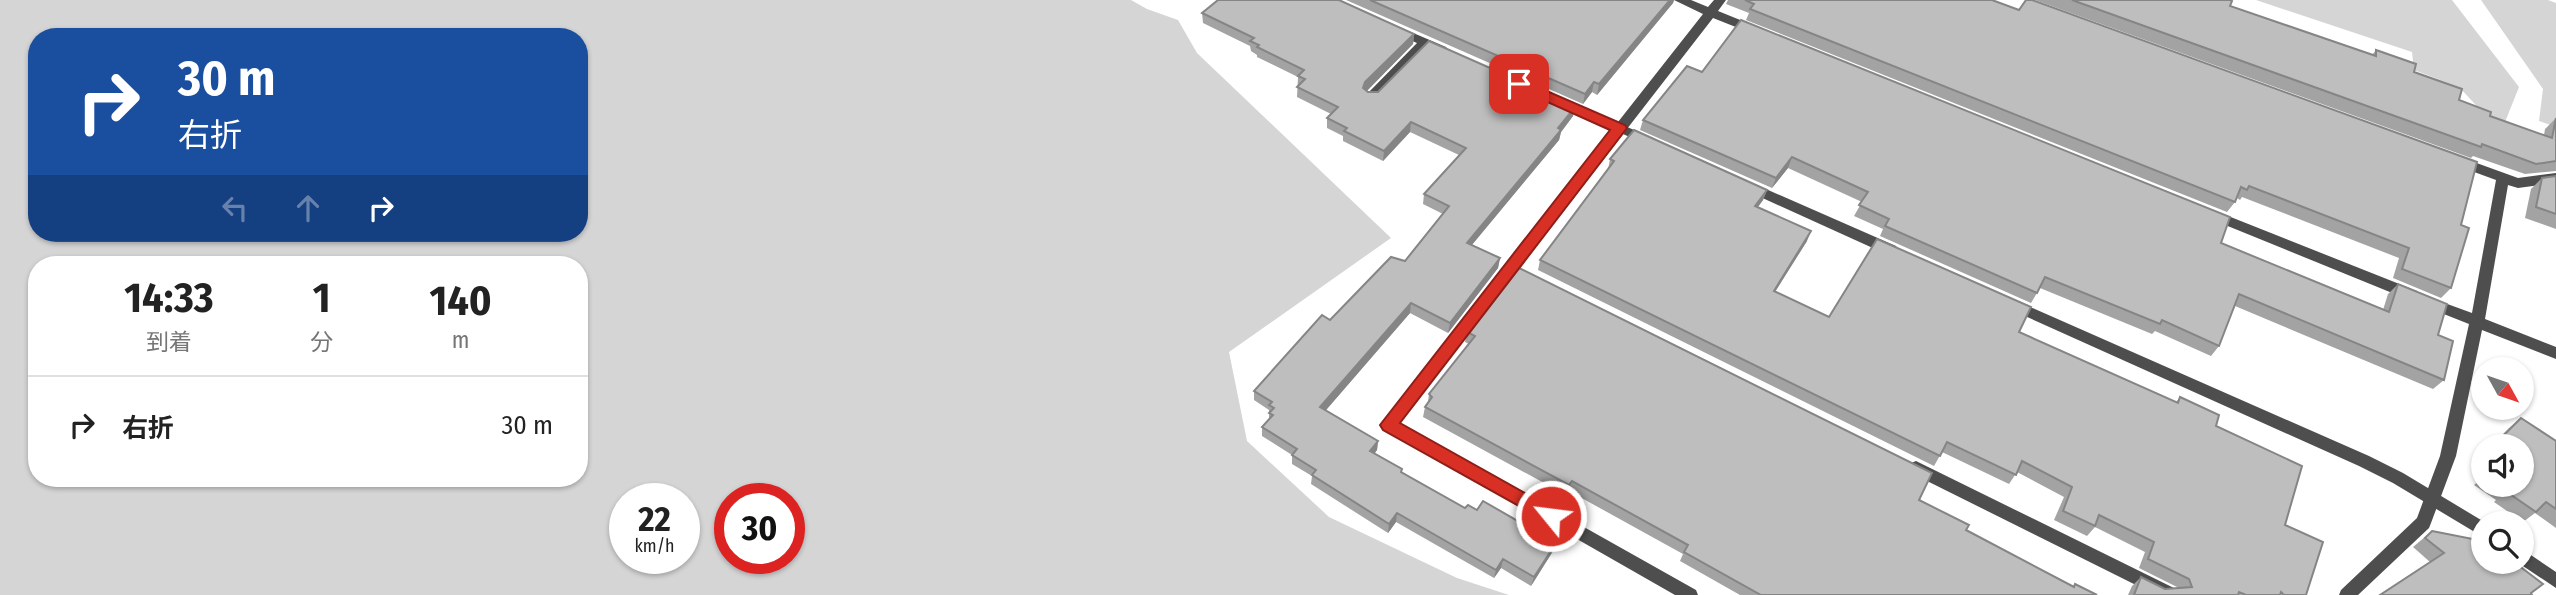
<!DOCTYPE html>
<html lang="ja">
<meta charset="utf-8">
<style>
body{margin:0;font-family:"Fira Sans Condensed","Noto Sans JP",sans-serif;background:#f6f6f6;color:#222;height:100vh;display:flex;flex-direction:column;font-size:26px;white-space:nowrap}
*{box-sizing:border-box;margin:0}
p{font-size:23px;color:#767676}
.icon{flex:none;width:38px;height:38px;fill:none;stroke:currentColor;stroke-width:2;stroke-linecap:round;stroke-linejoin:round}
.map{position:relative;flex:1;overflow:hidden}
.details{position:absolute;left:28px;top:256px;width:560px;height:231px;display:flex;flex-direction:column;background:#fff;border-radius:28px;box-shadow:0 2px 5px #0004}
.details>*{flex:none}
.guide{position:absolute;left:28px;top:28px;width:560px;height:214px;border-radius:28px;box-shadow:0 2px 5px #0004;background:#1a4fa0;color:#fff;overflow:hidden}
.needle{width:46px;rotate:130deg}
.tools{position:absolute;left:2471px;top:357px;display:grid;gap:14px}
.tools a{display:grid;place-items:center;width:63px;height:63px;border-radius:50%;background:#fff;box-shadow:0 2px 5px #0004;font-size:35px}
.speed{position:absolute;left:609px;top:483px;display:flex;gap:14px;font-size:35px;font-weight:700;text-align:center}
.speed>*{display:grid;place-content:center;width:91px;height:91px;border-radius:50%;background:#fff;box-shadow:0 2px 5px #0004;line-height:1}
.speed small{font-size:18px;font-weight:400}
.speed .limit{border:10px solid #d22;background:#fff;color:#111}
.pin{position:absolute;display:grid;place-items:center;width:60px;height:60px;color:#fff;margin:-30px;border-radius:14px;box-shadow:0 4px 10px #0006}
.me{position:absolute;width:77px;margin:-38px;rotate:299deg;stroke-linejoin:round;filter:drop-shadow(0 0 5px #0008)}
.turn{display:flex;align-items:center;gap:24px;height:147px;padding:0 35px;font-size:32px}
.turn .icon{width:91px;height:91px;stroke-width:2.5}
.turn b{display:block;font-size:49px;line-height:60px}
.lanes{display:flex;align-items:center;height:66px;padding:0 35px;background:#0003;justify-content:center;gap:35px;direction:ltr}
.lanes .off{opacity:.35}
.eta{display:flex;justify-content:space-evenly;align-items:center;height:119px;text-align:center}
.eta b{font-size:42px;font-weight:700;line-height:49px}
ul{padding:0;list-style:none}
li{display:flex;align-items:center;gap:21px;height:98px;padding:0 35px;border-top:2px solid #e0e0e0}
li div{flex:1}
li b{display:block;font-size:26px}
li em{font-style:normal}
.map>svg:first-child{display:block}
.green{fill:#d5d5d5;fill-rule:evenodd}
.lines{fill:none;stroke-linecap:round;stroke-linejoin:round}
.minor{fill:#4e4e4e;fill-rule:evenodd}
.tertiary{fill:#4e4e4e;fill-rule:evenodd}
.wall{fill:#a3a3a3}
.shaded-wall{fill:#858585}
.building{fill:#bebebe;stroke:#858585;stroke-width:2}
.route{fill:#d93025;stroke:#8d1f18;stroke-width:2}
</style>
<div class="map">
<svg width="2556" height="595" viewBox="0 0 2556 595">
<rect width="100%" height="100%" fill="#fff"/>
<g class="green">
<path d="M0 0H1131L1147 9 1178 20 1197 53 1391 238 1229 352 1247 441 1329 517 1457 578 1509 595H0ZM37 37H579V233H37ZM37 264H579V478H37ZM625 499H684V558H625ZM730 499H789V558H730Z"/>
<path d="M2256 0H2452L2519 87 2501 132 2459 87 2414 70 2412 52Z"/>
<path d="M2481 0H2548L2556 3V127L2539 121 2543 89Z"/>
</g>
<g class="lines">
<g class="minor">
<path d="M1674 0H1691L1708 7 1714 0H1726L1718 11 1760 28 1762 31 1756 35 1713 18 1399 423 1696 590 1698 595H1675L1384 429 1381 425 1612 130 1556 105 1554 102 1556 99H1564L1618 122 1703 14Z"/>
<path d="M1397 26 1446 47 1448 50 1442 54 1426 48 1375 100H1367L1365 97 1367 94 1417 43 1393 33 1391 30Z"/>
<path d="M2460 157 2518 178 2556 173V183L2518 188 2508 185 2485 319 2556 347V359L2482 330 2456 456 2431 523 2429 528 2358 595H2339L2341 590 2417 518 2440 456 2469 324 2426 307 2424 303 2426 299 2431 298 2472 313 2496 180 2455 165 2454 162Z"/>
<path d="M2213 210 2417 291 2419 295 2417 299H2407L2208 218 2206 215 2208 212Z"/>
<path d="M1916 461 2178 590 2180 595H2156L1911 473 1908 468 1911 463Z"/>
</g>
<g class="tertiary">
<path d="M1620 124 1653 138 1654 141 1648 145 1616 131 1614 128Z"/>
<path d="M1750 182 1896 246 1898 250 1896 254H1886L1745 190 1743 187 1745 184Z"/>
<path d="M2012 299 2369 456 2403 473 2486 523H2483V537L2393 483 2359 466 2007 308 2005 304 2007 300Z"/>
<path d="M2522 549 2556 572V588L2517 562H2522Z"/>
</g>
</g>
<g class="wall">
<path d="M1346 0H1674L1673 3 1597 95 1592 92 1583 104Z"/>
<path d="M1728 0H1992L2461 225 2451 288 2441 298 2393 278 2399 258 2242 197 2240 200 2237 198 2235 202 2227 212 1746 20 1749 13 1726 4Z"/>
<path d="M2035 0H2230V6L2372 55 2376 50 2459 100 2490 116 2544 135 2545 129 2556 118V171L2525 174 2473 156 2471 158Z"/>
<path d="M1202 13 1414 34 1413 44 1366 91 1368 92 1573 116 1561 132 1559 140 1472 245 1500 258 1498 268 1448 333 1410 313 1326 410 1378 441 1377 450 1375 453 1402 469V472L1465 508 1477 510 1556 543 1553 551 1531 586 1501 568 1494 578 1396 522 1388 533 1311 484 1312 476 1292 464V455L1262 436V427L1269 419V410L1254 400V391L1330 320 1405 261 1443 214 1423 204 1424 194 1459 155 1410 132 1383 161 1343 141V136L1327 128V118L1331 114 1297 97 1298 77 1257 57V55L1251 51 1250 46 1203 23Z"/>
<path d="M1702 72 2221 243 2383 310 2388 294 2398 284 2438 335 2444 380 2433 389 2235 306 2219 346 2211 356 2155 331 2152 334 2040 288 2031 303 1880 236 1883 229 1854 216 1862 202 1788 168 1772 188 1640 130 1643 120Z"/>
<path d="M1610 159 1767 190 1763 200 1758 207 1807 241 1775 292 1829 317 2019 332 2176 402 2180 397 2216 426 2285 525 2306 595H2128L2132 586 2141 577 2165 589 2179 588 2139 568 2145 552 2095 527 2087 536 2054 520 2064 497 2017 472 2009 484 1942 452 1934 466 1538 270 1540 260 1608 170Z"/>
<path d="M2556 176V229L2525 218 2531 189 2542 178Z"/>
<path d="M1467 332 1919 500 1966 530 2073 586 2075 584 2097 595H1740L1680 561 1683 554 1569 491 1566 495 1423 417 1425 407 1428 402 1429 394 1469 344 1465 342Z"/>
<path d="M2521 418 2556 441V528L2535 513 2523 522 2494 502 2496 500 2474 485 2482 478 2475 472 2483 464V485H2522V446H2491L2509 428Z"/>
<path d="M2432 531 2531 593 2430 562 2413 547Z"/>
</g>
<g class="shaded-wall">
<path d="M1670 0H1674L1673 3 1597 95 1599 84Z"/>
<path d="M1414 34 1413 44 1365 93 1363 88 1365 82Z"/>
<path d="M1594 82 1592 92 1583 104 1585 94Z"/>
<path d="M1576 106 1573 116 1561 132 1559 140 1465 253 1467 243Z"/>
<path d="M1411 122 1410 132 1383 161 1384 151Z"/>
<path d="M1792 157 1788 168 1772 188 1776 178Z"/>
<path d="M1767 190 1763 200 1751 216 1755 206Z"/>
<path d="M1811 231 1807 241 1769 301 1774 291Z"/>
<path d="M1500 258 1498 268 1448 333 1450 323Z"/>
<path d="M1411 303 1410 313 1320 417V407Z"/>
<path d="M1378 441 1377 450 1369 460 1370 451Z"/>
<path d="M1397 513 1396 522 1388 533 1389 524Z"/>
<path d="M1556 543 1553 551 1531 586 1534 577Z"/>
<path d="M1503 559 1501 568 1494 578 1496 570Z"/>
</g>
<g class="building">
<path d="M1218 0H1339L1414 34 1365 82 1363 88 1368 92H1378L1429 41 1576 106 1558 128 1561 130 1467 243 1500 258 1450 323 1411 303 1320 407 1378 441 1370 451 1402 469 1401 472 1465 508 1468 505 1477 510 1483 501 1556 543 1534 577 1503 559 1496 570 1397 513 1389 524 1312 475 1316 470 1292 455 1297 449 1262 427 1273 415 1269 413 1274 408 1269 405 1272 402 1254 391 1322 315 1330 320 1391 257 1405 261 1449 206 1424 194 1466 148 1411 122 1384 151 1344 131 1347 128 1327 118 1338 107 1297 87 1305 79 1298 76 1304 70 1257 47 1259 45 1250 41 1254 38 1202 13Z"/>
<path d="M1370 0H1670L1599 84 1594 82 1585 94Z"/>
<path d="M1745 0H1992L2019 10 2026 0H2032L2477 162 2461 225 2469 228 2451 288 2402 269 2409 248 2249 186 2247 190 2241 187 2235 202 1750 9 1754 4Z"/>
<path d="M2072 0H2230L2232 1 2230 6 2376 56V50L2416 64 2414 72 2462 89 2459 100 2491 112 2490 116 2552 138 2556 118V161L2536 164 2482 144 2481 147Z"/>
<path d="M1741 20 2230 217 2221 243 2389 312 2398 284 2447 304 2438 335 2453 341 2444 380 2239 294 2219 346 2162 320 2160 324 2045 277 2037 293 1885 226 1889 219 1859 205 1868 192 1792 157 1776 178 1643 120 1687 66 1702 72Z"/>
<path d="M1634 130 1767 190 1755 206 1811 231 1774 291 1829 317 1877 239 2031 307 2019 332 2178 403 2180 397 2219 415 2216 426 2302 466 2285 525 2323 542 2306 595H2284L2281 592 2280 595H2246L2239 592 2238 595H2134L2141 577 2165 589 2192 587 2189 579 2148 559 2154 542 2099 515 2095 526 2063 511 2072 487 2022 461 2016 475 1947 442 1940 456 1540 260 1614 161 1610 159Z"/>
<path d="M2556 176V214L2536 207 2542 178Z"/>
<path d="M1517 267 1932 473 1919 500 1969 525 1966 530 2074 587 2075 584 2097 595H1761L1684 552 1688 545 1572 481 1569 485 1425 407 1432 397 1429 394 1475 336 1467 332Z"/>
<path d="M2521 418 2556 441V509L2546 502 2536 512 2507 492 2509 490 2501 485H2522V446H2504L2506 444 2499 440Z"/>
<path d="M2432 531 2483 541V562H2514L2543 584 2531 593 2532 595H2380L2444 553 2425 538Z"/>
</g>
<path class="route" d="M1519 79 1625 125 1627 128 1400 423 1557 511 1560 516 1557 522 1551 524 1383 430 1380 425 1610 130 1514 87V81Z"/>
</svg>
<div class="tools">
<a><svg class="needle" viewBox="-14 -14 28 28"><path d="M0-13l5 13h-10z" fill="#e53935"/><path d="M0 13l5-13h-10z" fill="#767676"/></svg></a>
<a><svg class="icon" aria-label="sound" viewBox="0 0 24 24"><path d="M4 9h4l5-4v14l-5-4H4zM17 9q2 3 0 6"/></svg></a>
<a><svg class="icon" aria-label="search" viewBox="0 0 24 24"><circle cx="10" cy="10" r="6"/><path d="M15 15l6 6"/></svg></a>
</div>
<div class="speed"><div>22<small>km/h</small></div><div class="limit">30</div></div>
<div class="pin" style="left:1519px;top:84px;background:#d93025"><svg class="icon" aria-label="arrive" viewBox="0 0 24 24"><path d="M6 21V4h12l-3 4 3 4H6"/></svg></div>
<svg class="me" style="left:1551px;top:516px" viewBox="-20 -20 40 40"><circle r="17" fill="#d93025" stroke="#fff" stroke-width="3"/><path d="M0-11L8 9 0 5-8 9z" fill="#fff"/></svg>
<div class="guide">
<div class="turn"><svg class="icon" aria-label="right" viewBox="0 0 24 24"><path d="M7 20v-9h11M14 6l5 5-5 5"/></svg><div><b>30 m</b>右折</div></div>
<div class="lanes"><svg class="icon off" aria-label="left" viewBox="0 0 24 24"><path d="M17 20v-9H6M10 6l-5 5 5 5"/></svg><svg class="icon off" aria-label="ahead" viewBox="0 0 24 24"><path d="M12 20V5M6 11l6-6 6 6"/></svg><svg class="icon" aria-label="right" viewBox="0 0 24 24"><path d="M7 20v-9h11M14 6l5 5-5 5"/></svg></div>
</div>
<section class="details">
<div class="eta">
<div><b>14:33</b><p>到着</p></div>
<div><b>1</b><p>分</p></div>
<div><b>140</b><p>m</p></div>
</div>
<ul>
<li><svg class="icon" aria-label="right" viewBox="0 0 24 24"><path d="M7 20v-9h11M14 6l5 5-5 5"/></svg><div><b>右折</b></div><em>30 m</em></li>
</ul>
</section>
</div>
